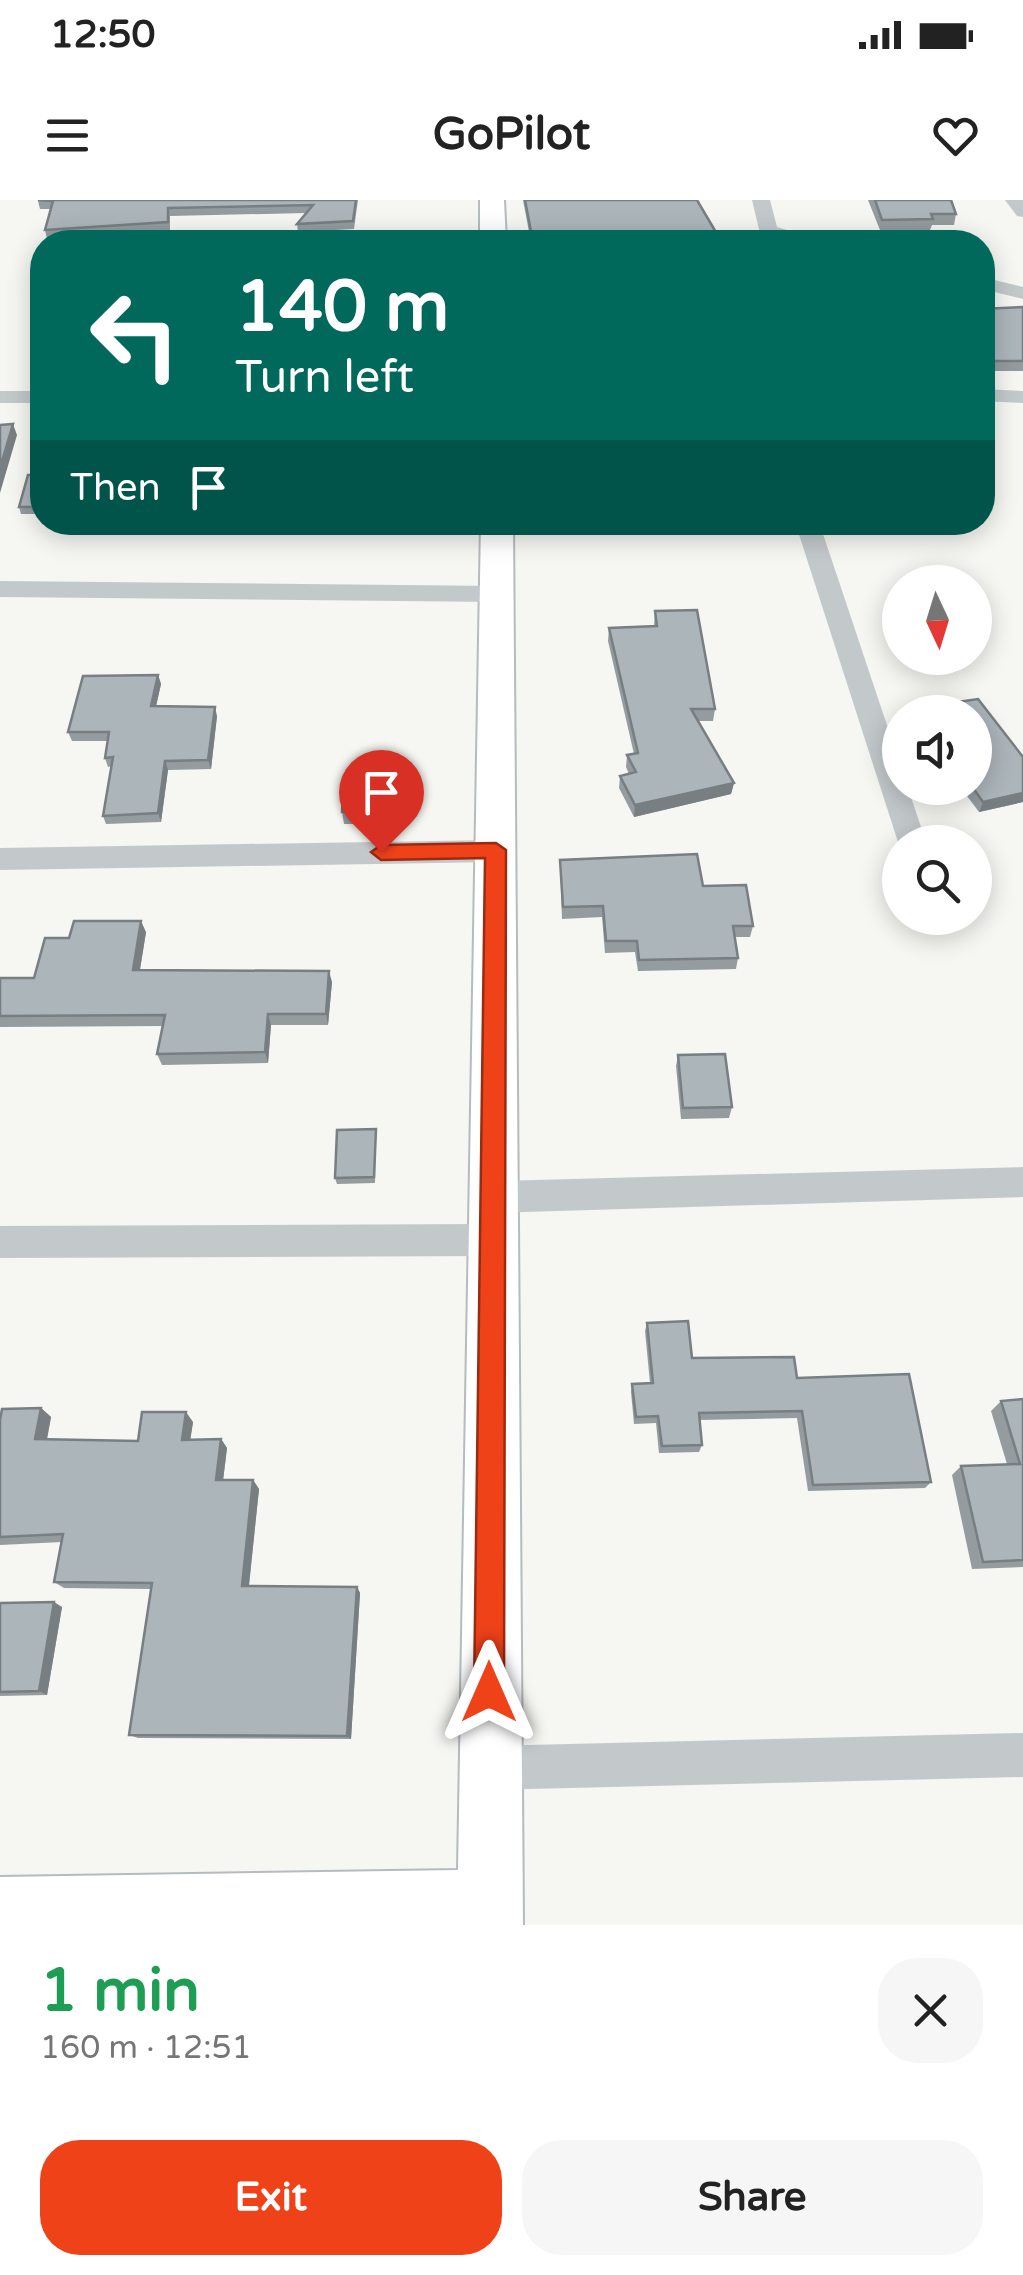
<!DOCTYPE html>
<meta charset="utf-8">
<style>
body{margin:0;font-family:"Varela Round",sans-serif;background:#f6f6f6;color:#222;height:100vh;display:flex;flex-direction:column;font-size:38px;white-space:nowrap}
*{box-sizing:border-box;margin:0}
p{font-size:32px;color:#767676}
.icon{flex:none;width:55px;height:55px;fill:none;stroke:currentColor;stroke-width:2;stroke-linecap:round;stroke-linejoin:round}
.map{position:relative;height:1725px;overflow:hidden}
.details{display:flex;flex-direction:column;background:#fff;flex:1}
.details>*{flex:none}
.guide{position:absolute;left:30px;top:30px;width:965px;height:305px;border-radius:40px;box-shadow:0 5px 25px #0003;background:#00695c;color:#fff;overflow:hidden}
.needle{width:65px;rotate:176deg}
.buttons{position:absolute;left:882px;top:365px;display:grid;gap:20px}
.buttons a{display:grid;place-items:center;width:110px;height:110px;border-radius:50%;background:#fff;box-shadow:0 5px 25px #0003;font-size:50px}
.pin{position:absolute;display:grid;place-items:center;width:85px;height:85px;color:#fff;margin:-102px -42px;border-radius:50% 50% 50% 0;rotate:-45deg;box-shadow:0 0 10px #0007}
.pin .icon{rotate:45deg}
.me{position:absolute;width:110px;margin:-55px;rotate:0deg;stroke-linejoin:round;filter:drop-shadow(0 0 8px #0008)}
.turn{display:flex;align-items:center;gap:35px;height:210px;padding:0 40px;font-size:45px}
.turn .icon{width:130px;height:130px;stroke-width:2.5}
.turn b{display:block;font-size:70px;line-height:85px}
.then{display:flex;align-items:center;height:95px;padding:0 40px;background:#0003;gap:20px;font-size:38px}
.round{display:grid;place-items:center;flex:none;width:105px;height:105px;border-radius:40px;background:#f6f6f6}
.head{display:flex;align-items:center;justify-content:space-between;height:170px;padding:0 40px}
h1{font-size:60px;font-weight:800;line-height:75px;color:#1e9e55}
.action{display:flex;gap:20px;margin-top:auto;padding:20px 40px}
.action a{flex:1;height:115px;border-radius:40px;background:#ef4219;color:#fff;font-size:40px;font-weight:800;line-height:115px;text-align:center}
.action a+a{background:#f6f6f6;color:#222}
.status{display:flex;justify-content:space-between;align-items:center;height:70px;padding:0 50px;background:#fff;direction:ltr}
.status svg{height:28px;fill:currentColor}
header{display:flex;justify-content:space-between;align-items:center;height:130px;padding:0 40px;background:#fff;font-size:45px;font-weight:800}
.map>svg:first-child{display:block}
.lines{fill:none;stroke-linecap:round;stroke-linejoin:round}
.secondary-casing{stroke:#b5bbbf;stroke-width:4}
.street{fill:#c3c8cb;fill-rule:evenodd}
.secondary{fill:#fff;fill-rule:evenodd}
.wall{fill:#949ca0}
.shaded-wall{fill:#787f82}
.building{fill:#acb5ba;stroke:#787f82;stroke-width:2.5}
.route{fill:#ef4219;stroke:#9b2b10;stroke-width:2.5}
</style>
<div class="status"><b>12:50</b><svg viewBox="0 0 49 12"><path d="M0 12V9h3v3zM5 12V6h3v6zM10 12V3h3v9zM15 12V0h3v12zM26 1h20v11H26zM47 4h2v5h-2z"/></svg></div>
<header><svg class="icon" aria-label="menu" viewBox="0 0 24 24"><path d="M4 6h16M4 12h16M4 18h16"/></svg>GoPilot<svg class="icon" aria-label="heart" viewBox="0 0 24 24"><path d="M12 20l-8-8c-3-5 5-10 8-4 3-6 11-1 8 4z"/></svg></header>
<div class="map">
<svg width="1023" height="1725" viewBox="0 0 1023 1725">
<rect width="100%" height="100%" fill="#f6f6f2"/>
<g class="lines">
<g class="secondary-casing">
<g id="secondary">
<path d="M480 0H504L506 42H480Z"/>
<path d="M481 322H513L523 1725H0V1677L458 1670Z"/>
</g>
</g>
<g class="street">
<path d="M752 0H770L777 27 826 42 779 39 780 42H762Z"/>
<path d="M1005 0H1023V17L1017 16Z"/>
<path d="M982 77 1023 87V99L982 89Z"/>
<path d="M982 189 1023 191V203L982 201Z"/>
<rect x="0" y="191" width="42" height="12"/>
<path d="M795 322H819L900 564V588H908L926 642H900V646L898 642Z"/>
<path d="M0 381 497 386 509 394 497 402 0 397Z"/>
<path d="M495 640 505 643 509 651 505 659 495 662 0 670V648Z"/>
<path d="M1023 967V997L494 1013 482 1008 477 997 482 986 494 981Z"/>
<path d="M491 1024 504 1028 509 1040 504 1052 491 1056 0 1058V1026Z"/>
<path d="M1023 1533V1577L488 1590 472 1584 466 1568 472 1552 488 1546Z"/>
</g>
<use href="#secondary" class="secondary"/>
</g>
<g class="wall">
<path d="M358 0 354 29 298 32 297 24 306 13 170 16V30L47 39 45 30 50 9H40L38 1Z"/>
<path d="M523 0H697L718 42H531Z"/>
<path d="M868 0H951L956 14 954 25H932L930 30H880Z"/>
<path d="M1023 107V171H982V109Z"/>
<path d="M42 275V314H21L19 307Z"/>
<path d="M655 411 715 509 713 521H698L734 583 731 594 634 617 619 588 620 576 629 574 626 567 627 555 634 554 608 441 609 428 654 426Z"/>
<path d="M158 475 161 484 156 506 217 516 211 569 168 570 161 622 106 624 103 616 112 566 108 567 105 558 108 541H72L68 532Z"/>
<path d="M978 499 1023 557V602L979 612 961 588H975V512H915L916 508Z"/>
<path d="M378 591 376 624H344L342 612Z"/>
<path d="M560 660 703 686 753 726 750 737H735L738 758 736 769 638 771 635 752 605 753 602 717 562 719Z"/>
<path d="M146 732 140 770 332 782 328 825H271L268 863 162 865 157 854 163 826 0 827V778H34L69 738Z"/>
<path d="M678 855 732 907 729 918 681 919 676 866Z"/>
<path d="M376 929 375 983 337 984 335 978Z"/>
<path d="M647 1123 692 1158 797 1178 931 1282 925 1288 808 1291 797 1218 699 1220 702 1245 699 1252 659 1253 656 1223 634 1224 631 1192 632 1184 650 1183 645 1131Z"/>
<path d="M1023 1199V1367L972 1369 952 1275 961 1266 1007 1264 991 1211 1001 1201Z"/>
<path d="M41 1208 51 1217 47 1240 138 1241 193 1222 190 1240 221 1239 227 1248 223 1280H253L259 1289 249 1386 357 1387 360 1393 351 1539 138 1538 129 1535 151 1389 64 1388 54 1382 62 1342 0 1345V1220Z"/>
<path d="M0 1403 62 1407 47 1495 0 1496Z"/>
</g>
<g class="shaded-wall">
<path d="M13 224 17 235 0 293V268Z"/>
<path d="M158 475 161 484 154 515 151 506Z"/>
<path d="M215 507 217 516 211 569 208 560Z"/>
<path d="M165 561 168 570 161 622 158 613Z"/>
<path d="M376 578 378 591 376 624 374 611Z"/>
<path d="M734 583 731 594 634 617 635 605Z"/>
<path d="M1023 593V602L979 612 983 602Z"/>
<path d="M141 721 146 732 138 781 133 770Z"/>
<path d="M329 771 332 782 328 825 326 814Z"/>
<path d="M268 814 271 825 268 863 265 852Z"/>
<path d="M41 1208 51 1217 45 1248 35 1239Z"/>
<path d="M186 1212 193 1222 189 1249 182 1240Z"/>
<path d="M221 1239 227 1248 222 1289 216 1280Z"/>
<path d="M253 1280 259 1289 248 1393 242 1386Z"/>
<path d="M357 1387 360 1393 351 1539 347 1536Z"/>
<path d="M54 1402 62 1407 47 1495 39 1491Z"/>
</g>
<g class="building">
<path d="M38 0H356L353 21 297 24 313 5 168 8V22L45 30 53 1Z"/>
<path d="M525 0H697L717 34 718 42H533Z"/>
<path d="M875 0H951L956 14H931L933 19 882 20Z"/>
<path d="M828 36 831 42H808Z"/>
<path d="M1023 107V161H982V109Z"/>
<path d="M13 224 0 268V225Z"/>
<path d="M28 275H42V307H19Z"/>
<path d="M697 410 715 509H691L734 583 635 605 620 576 636 572 627 555 638 553 609 428 657 426 655 411Z"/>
<path d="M158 475 151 506 215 507 208 560 165 561 158 613 103 616 113 557 105 558 109 532H68L83 476Z"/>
<path d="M978 499 1023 557V593L983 602 973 588H975V512H920L916 508Z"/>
<path d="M376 578 374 611 342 612 344 579Z"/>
<path d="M697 654 703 686 746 685 753 726H733L738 758 639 760 637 741H606L603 706 563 707 560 660Z"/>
<path d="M74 721H141L133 770 329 771 326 814H268L265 852 157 854 165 815 0 816V778H34L45 738H69Z"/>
<path d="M725 854 732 907 683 908 678 855Z"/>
<path d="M376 929 374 977 335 978 337 930Z"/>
<path d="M688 1121 692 1158 794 1157 797 1178 909 1174 931 1282 813 1285 802 1211 699 1213 702 1245 662 1246 658 1216 636 1217 632 1184 653 1183 647 1123Z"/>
<path d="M1023 1199V1360L983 1362 961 1266 1020 1264 1001 1201Z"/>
<path d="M41 1208 35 1239 138 1241 142 1212H186L182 1240 221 1239 216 1280H253L242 1386 357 1387 347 1536 129 1535 152 1383 54 1382 63 1334 0 1337V1220L2 1209Z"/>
<path d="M54 1402 39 1491 0 1492V1403Z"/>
</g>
<path class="route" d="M496 643 506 650 504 1492 499 1503 489 1507 478 1503 474 1492 485 658 381 660 371 652 381 645Z"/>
</svg>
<div class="buttons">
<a><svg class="needle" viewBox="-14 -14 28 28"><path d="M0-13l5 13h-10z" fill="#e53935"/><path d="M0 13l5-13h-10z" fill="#767676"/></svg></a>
<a><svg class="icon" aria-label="sound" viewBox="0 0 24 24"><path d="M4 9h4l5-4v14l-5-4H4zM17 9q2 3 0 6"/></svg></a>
<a><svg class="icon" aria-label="search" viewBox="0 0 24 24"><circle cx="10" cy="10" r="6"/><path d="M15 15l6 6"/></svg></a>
</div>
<div class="pin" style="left:381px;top:652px;background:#d93025"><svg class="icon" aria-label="arrive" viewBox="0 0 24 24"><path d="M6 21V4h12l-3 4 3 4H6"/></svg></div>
<svg class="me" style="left:489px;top:1492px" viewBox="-20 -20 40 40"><path d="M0-17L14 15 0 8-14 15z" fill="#ef4219" stroke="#fff" stroke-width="4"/></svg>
<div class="guide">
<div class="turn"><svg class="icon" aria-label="left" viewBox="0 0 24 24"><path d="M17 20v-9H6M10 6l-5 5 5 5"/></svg><div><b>140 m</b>Turn left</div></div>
<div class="then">Then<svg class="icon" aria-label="arrive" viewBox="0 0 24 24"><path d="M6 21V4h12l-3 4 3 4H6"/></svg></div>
</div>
</div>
<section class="details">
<div class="head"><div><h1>1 min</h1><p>160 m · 12:51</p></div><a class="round"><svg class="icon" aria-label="close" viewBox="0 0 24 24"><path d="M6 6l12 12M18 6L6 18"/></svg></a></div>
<div class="action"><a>Exit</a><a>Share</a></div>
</section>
